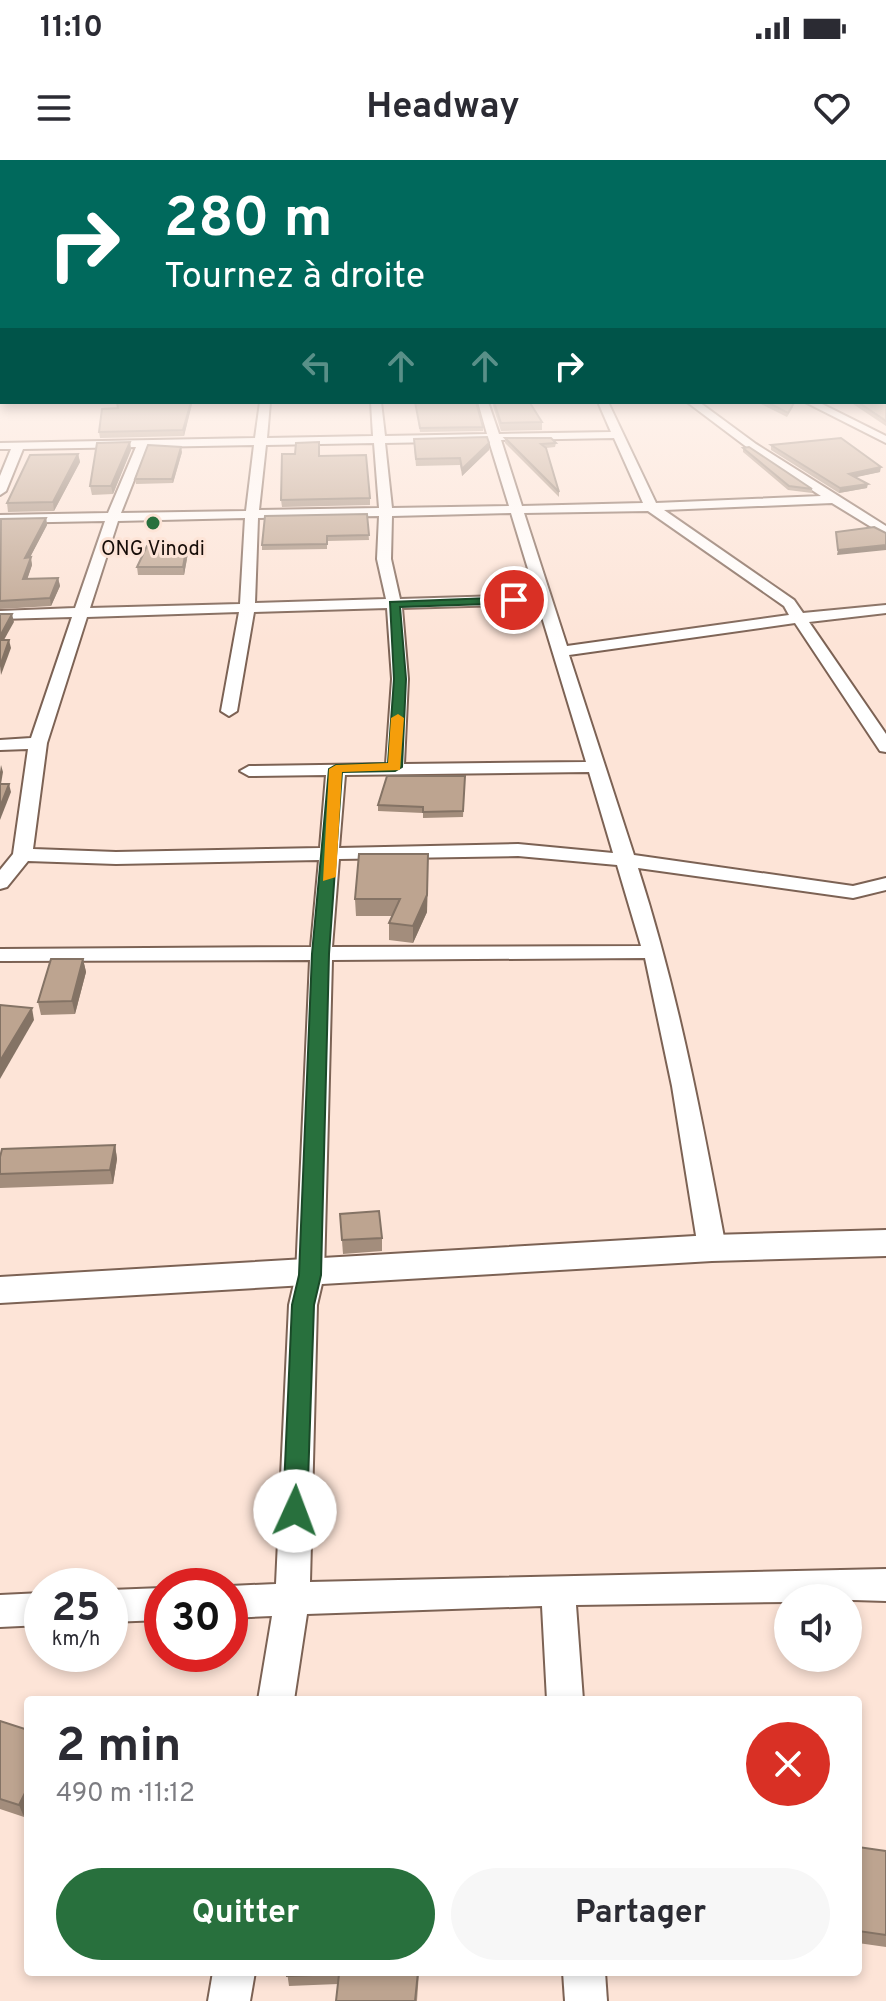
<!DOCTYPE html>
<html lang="fr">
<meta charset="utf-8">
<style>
body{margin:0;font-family:Overpass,sans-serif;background:#f7f7f7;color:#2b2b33;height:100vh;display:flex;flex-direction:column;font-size:30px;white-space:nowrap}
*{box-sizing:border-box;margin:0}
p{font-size:26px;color:#7c7c81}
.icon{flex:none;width:44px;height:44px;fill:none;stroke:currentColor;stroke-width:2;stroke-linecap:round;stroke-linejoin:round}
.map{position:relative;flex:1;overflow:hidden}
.panel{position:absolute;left:24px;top:1536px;width:838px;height:280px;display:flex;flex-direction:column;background:#fff;border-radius:8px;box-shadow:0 4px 12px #0003}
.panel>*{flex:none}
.banner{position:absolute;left:0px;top:0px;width:886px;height:244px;box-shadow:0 4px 12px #0003;background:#00695c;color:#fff;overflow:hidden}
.buttons{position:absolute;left:774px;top:1424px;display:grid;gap:16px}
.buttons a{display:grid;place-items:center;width:88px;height:88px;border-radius:50%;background:#fff;box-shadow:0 4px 12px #0003;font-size:40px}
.speed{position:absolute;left:24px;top:1408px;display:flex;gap:16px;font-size:40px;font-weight:700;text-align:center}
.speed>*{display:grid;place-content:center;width:104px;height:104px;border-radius:50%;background:#fff;box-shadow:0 4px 12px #0003;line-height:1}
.speed small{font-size:20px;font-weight:400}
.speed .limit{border:12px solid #d22;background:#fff;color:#111}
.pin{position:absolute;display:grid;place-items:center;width:68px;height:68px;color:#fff;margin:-34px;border:4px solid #fff;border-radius:50%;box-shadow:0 2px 8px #0007}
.me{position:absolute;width:88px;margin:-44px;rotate:2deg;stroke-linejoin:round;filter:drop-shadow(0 0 6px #0008)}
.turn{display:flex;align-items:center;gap:28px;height:168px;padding:0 32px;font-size:36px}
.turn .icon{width:104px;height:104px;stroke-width:2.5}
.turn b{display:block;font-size:56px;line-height:68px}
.lanes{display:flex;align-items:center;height:76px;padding:0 32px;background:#0003;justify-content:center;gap:40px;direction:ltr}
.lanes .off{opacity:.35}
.round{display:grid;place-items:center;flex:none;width:84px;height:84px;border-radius:42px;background:#f7f7f7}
.headline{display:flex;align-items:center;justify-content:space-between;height:136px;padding:0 32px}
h1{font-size:48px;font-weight:700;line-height:60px}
.primary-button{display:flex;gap:16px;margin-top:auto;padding:16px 32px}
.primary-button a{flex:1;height:92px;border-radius:48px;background:#28703d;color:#fff;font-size:32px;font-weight:700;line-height:92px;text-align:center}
.primary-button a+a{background:#f7f7f7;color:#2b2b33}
.status{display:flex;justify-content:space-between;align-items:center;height:56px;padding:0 40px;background:#fff;direction:ltr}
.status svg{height:22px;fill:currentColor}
header{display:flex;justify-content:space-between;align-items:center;height:104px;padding:0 32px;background:#fff;font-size:36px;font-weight:700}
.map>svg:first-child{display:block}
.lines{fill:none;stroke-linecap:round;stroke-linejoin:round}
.minor-casing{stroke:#7c6254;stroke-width:4}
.tertiary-casing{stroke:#7c6254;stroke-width:4}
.minor{fill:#fff;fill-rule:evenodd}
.tertiary{fill:#fff;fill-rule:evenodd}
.wall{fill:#a38d7c}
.shaded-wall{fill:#847365}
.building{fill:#bda490;stroke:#847365;stroke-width:2}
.route{fill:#28703d;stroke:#1a4928;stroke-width:2}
.slow{fill:#f59e0b}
.poi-dot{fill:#28703d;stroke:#fde4d7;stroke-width:3}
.labels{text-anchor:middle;stroke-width:6;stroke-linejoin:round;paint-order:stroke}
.far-poi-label{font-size:20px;fill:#170d08;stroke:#fde4d7}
</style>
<div class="status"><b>11:10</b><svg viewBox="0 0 49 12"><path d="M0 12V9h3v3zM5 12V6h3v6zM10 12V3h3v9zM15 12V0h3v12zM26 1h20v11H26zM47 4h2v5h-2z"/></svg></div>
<header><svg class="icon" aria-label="menu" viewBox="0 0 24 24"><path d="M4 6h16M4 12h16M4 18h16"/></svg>Headway<svg class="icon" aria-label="heart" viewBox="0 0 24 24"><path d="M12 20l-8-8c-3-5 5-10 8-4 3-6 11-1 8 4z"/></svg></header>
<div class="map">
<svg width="886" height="1841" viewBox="0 0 886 1841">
<rect width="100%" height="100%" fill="#fde4d7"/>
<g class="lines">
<g class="minor-casing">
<g id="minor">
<rect x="0" y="234" width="2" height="6"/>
<path d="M260 242H270L267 278 373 276 371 242H381L385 276 487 274 478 242H488L499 274 611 272 598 242H608L656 343 821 336 748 288 687 242H699L756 284 886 366V376L832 343 664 350 794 440 803 453 886 445V453L809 462 886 574V592L880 591 795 463 569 495 634 695 853 726 886 718V730L853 738 638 708C678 832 702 959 726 1088L722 1095 712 1098 702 1095 698 1088 672 926 645 798 332 800 324 1115 317 1145 310 1422 886 1409V1441L788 1438V1442L576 1445 583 1540H547L542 1446 307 1454 294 1540H258L272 1456 230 1458V1426L276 1424 289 1145 296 1115 310 800 0 801V789L311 787 319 700 116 704 28 701 7 727 0 729V710L13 694 28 589 0 590V580L31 578 72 457 0 459V451L75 448 105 361 0 363V355L108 353 136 287 23 289 6 331 0 335V316L11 289H0V283L255 278ZM614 278 643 343 522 346 501 280ZM489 281 509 346 392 348 385 283ZM374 283 379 348 259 350 266 285ZM254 285 246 351 121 353 147 287ZM648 351 784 446 789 455 567 486 524 353ZM511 353 536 435 400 439 391 399 392 356ZM379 356 377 399 386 439 255 443 258 358ZM245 358 240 444 90 448 118 361ZM538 444 586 602 404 604 408 519 402 448ZM387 448 392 519 386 604 249 606 240 611 249 616 326 615 320 688 116 692 33 689 47 583 87 457 239 452 221 551 229 556 237 551 254 452ZM589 612 613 693 518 684 339 688 345 615ZM518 696 617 705 641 786 332 787 339 699Z"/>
<path d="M805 242H818L886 276V283Z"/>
<path d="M162 1428V1460L110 1462V1430Z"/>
<path d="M42 1433V1465L0 1467V1435Z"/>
<path d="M213 1812H255L250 1841H208Z"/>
<path d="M563 1812H605L607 1841H565Z"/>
</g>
</g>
<g class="tertiary-casing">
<path id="tertiary" d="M886 1070V1096L712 1101 0 1143V1117L712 1075Z"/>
</g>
<use href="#minor" class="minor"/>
<use href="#tertiary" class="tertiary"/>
</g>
<g class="wall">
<path d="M886 223V266L850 242H884Z"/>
<path d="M117 242H243V244H192L184 276 100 278 99 272 117 248Z"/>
<path d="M415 242H476L483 267V271L420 272Z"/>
<path d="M493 242H506L542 262V270L501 271 493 246Z"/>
<path d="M757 242H793V247L787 257Z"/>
<path d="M505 278 556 283 555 287 546 288 559 332V337L505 283Z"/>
<path d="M130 282 131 290 113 334 92 335 90 326Z"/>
<path d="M489 283V290L462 316 460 305 416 306 414 285Z"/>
<path d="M771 285 880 312 855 317 867 328 839 333 771 290Z"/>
<path d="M743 288 812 329V333L788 330 743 292Z"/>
<path d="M182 292 173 323 136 324 135 319Z"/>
<path d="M78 294 80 302 54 351 8 352 7 343Z"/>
<path d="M319 296 370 338V345L282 347 281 340Z"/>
<path d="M367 354 369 380 327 381V389L262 390V385Z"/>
<path d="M46 358 47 365 30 397 32 405 27 419 58 418 60 426 51 446 0 449V361Z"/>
<path d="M187 385 188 393 184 415H138L137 407Z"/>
<path d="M465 616 463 657 423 658V653L378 651V645Z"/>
<path d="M428 711 427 752 413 783 389 780V763L392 756H356L355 739Z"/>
<path d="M83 799 86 812 75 854 41 855 38 842Z"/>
<path d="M115 985 117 999 113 1024 0 1028V997Z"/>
<path d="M340 1054 382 1078V1091L343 1094Z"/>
<path d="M0 1561 24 1657 0 1649Z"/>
<path d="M858 1687 886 1691V1787L858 1783Z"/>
<path d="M287 1812H419L417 1841H336L338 1824 289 1826Z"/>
</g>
<g class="shaded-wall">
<path d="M191 242H192V244L184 276 183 270Z"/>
<path d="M130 282 131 290 113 334 111 326Z"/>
<path d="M489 283V290L462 316V309Z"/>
<path d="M181 287 182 292 173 323 172 319Z"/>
<path d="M78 294 80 302 54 351 53 342Z"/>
<path d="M881 307 880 312 848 319 849 314Z"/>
<path d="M868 324 867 328 839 333 840 328Z"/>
<path d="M46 358 47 365 26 405 25 398Z"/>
<path d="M187 385 188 393 184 415 183 407Z"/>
<path d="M886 385V390L837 395 838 390Z"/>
<path d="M31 397 32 405 25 426 23 419Z"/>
<path d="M58 418 60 426 51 446 50 438Z"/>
<path d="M12 454 14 462 0 487V476Z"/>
<path d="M9 480 11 488 1 515 0 506Z"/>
<path d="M1 605 3 612 0 630V612Z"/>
<path d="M9 624 11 632 0 660V647Z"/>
<path d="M428 694 427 752 413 783V766Z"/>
<path d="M83 799 86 812 75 854 72 841Z"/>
<path d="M32 848 34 860 0 919V901Z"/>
<path d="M115 985 117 999 113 1024 110 1010Z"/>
<path d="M28 1627V1649L24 1657 19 1645Z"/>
</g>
<g class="building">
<path d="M884 223H886V261L858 242H884Z"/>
<path d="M117 242H191L183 270 99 272 102 249 118 248Z"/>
<path d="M415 242H476L483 267 420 268Z"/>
<path d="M494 242H506V243H530L542 262 501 263Z"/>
<path d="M767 242H793L794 243 788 253Z"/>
<path d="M487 277 489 283 462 309 460 298 416 299 414 279Z"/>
<path d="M505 278H551L556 283 541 284 546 288 559 332Z"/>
<path d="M841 278 881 307 849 314 868 324 840 328 771 285Z"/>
<path d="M130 282 111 326H90L97 283Z"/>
<path d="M319 282V296L366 295 370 338 281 340 282 294H295L296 283Z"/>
<path d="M148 285 181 287 172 319H135Z"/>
<path d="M749 287 812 329 789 326 743 288Z"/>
<path d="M78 294 53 342 7 343 30 295Z"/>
<path d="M367 354 369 375 327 376V384L262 385 265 356Z"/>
<path d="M46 358 25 398 31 397 23 419 58 418 50 438 0 441 1 359Z"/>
<path d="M874 367 886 373V385L838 390 836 372Z"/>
<path d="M187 385 183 407H137L147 386Z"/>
<path d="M0 454H12L0 476Z"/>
<path d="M0 480H9L0 506Z"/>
<path d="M387 616H465L463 651 423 652V647L378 645Z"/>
<path d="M0 624H9L0 647Z"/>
<path d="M359 694H428L427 735 413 766 389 763 400 739H355Z"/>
<path d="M51 799H83L72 841 38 842Z"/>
<path d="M0 845 32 848 0 901Z"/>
<path d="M115 985 110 1010 0 1014V997L2 989Z"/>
<path d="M379 1051 382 1078 342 1080 340 1054Z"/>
<path d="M0 1561 28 1570V1627L19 1645 0 1639Z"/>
<path d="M858 1687 886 1691V1775L858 1771Z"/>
<path d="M287 1812H418L415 1841H336L339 1814 287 1816Z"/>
</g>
<linearGradient id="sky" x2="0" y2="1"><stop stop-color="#7ab1de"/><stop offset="0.46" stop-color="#fef3ed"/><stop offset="1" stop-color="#fef3ed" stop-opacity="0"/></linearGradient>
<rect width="886" height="481" fill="url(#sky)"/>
<path class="route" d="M514 437 518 443 400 447 406 519 402 607 395 611 342 612 329 794 321 1115 314 1145 307 1351 304 1359 295 1362 286 1359 283 1351 292 1145 299 1115 312 794 329 609 336 605 388 603 394 519 390 442Z"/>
<path class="slow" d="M398 554 404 558 400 610 342 612 336 717 323 721 329 609 336 605 388 603 391 558Z"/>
<circle class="poi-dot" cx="153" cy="363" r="8"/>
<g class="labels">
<g class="far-poi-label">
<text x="153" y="395">ONG Vinodi</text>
</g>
</g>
</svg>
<div class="buttons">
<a><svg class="icon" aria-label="sound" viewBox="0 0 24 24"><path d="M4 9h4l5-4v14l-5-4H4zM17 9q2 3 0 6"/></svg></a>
</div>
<div class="speed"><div>25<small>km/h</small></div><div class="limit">30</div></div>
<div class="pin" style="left:514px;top:440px;background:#d93025"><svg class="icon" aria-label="arrive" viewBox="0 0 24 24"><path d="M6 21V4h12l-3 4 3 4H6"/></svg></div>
<svg class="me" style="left:295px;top:1351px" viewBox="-20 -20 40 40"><circle r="19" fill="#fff"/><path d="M0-13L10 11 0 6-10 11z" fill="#28703d"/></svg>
<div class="banner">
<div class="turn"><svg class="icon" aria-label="right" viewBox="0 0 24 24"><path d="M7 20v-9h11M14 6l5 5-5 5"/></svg><div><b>280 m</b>Tournez à droite</div></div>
<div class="lanes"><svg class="icon off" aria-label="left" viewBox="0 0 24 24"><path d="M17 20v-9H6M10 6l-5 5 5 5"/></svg><svg class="icon off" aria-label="ahead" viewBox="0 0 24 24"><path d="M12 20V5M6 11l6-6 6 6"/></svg><svg class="icon off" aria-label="ahead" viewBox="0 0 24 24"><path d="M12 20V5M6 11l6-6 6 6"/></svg><svg class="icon" aria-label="right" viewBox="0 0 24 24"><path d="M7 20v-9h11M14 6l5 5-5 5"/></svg></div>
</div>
<section class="panel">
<div class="headline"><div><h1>2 min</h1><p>490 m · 11:12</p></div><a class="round" style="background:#d93025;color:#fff"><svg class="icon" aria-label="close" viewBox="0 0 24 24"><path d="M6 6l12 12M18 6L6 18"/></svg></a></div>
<div class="primary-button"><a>Quitter</a><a>Partager</a></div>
</section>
</div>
